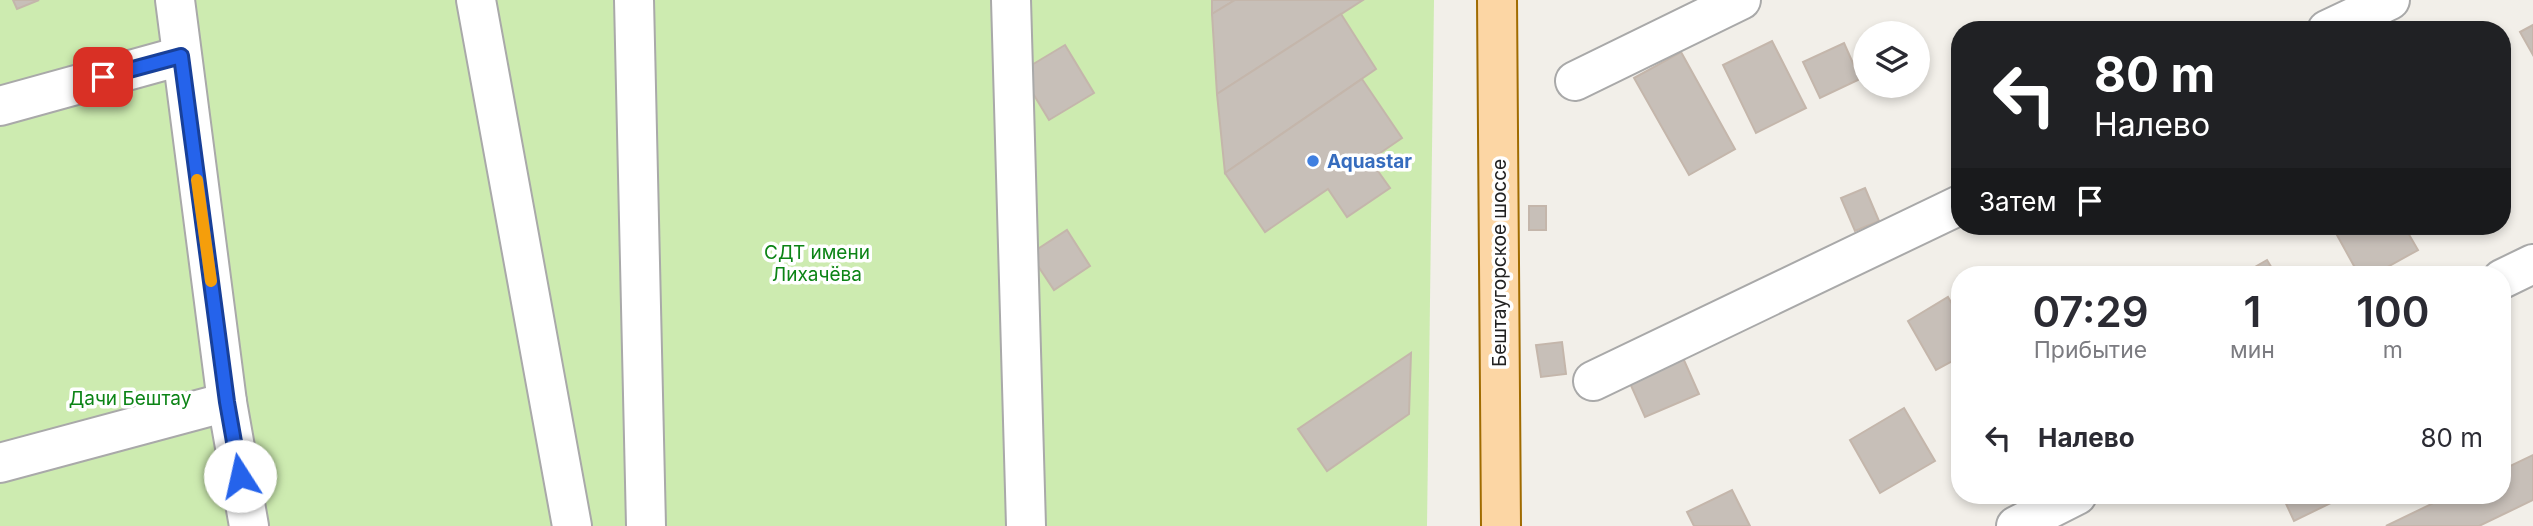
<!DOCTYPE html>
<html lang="ru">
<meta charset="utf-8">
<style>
body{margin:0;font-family:Inter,sans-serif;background:#f7f7f7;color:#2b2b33;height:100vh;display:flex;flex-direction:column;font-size:26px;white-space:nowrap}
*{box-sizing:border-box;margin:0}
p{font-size:23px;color:#7c7c81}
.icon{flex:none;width:38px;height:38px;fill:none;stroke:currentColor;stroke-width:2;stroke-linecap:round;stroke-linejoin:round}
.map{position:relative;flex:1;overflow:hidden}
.side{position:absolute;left:1951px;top:266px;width:560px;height:238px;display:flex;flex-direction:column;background:#fff;border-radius:28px;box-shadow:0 4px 10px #0003}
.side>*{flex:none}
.top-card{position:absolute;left:1951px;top:21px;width:560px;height:214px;border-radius:28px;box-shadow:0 4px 10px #0003;background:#202124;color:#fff;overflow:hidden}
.buttons{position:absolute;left:1853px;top:21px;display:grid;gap:14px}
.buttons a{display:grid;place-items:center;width:77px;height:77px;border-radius:50%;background:#fff;box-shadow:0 4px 10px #0003;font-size:35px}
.pin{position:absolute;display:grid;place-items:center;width:60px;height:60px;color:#fff;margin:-30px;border-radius:14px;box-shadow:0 4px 10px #0006}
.me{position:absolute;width:77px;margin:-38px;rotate:350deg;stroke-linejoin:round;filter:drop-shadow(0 0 5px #0008)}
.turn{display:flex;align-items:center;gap:24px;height:147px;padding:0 28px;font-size:32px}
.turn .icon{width:91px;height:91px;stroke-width:2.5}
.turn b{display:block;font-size:49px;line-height:60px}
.then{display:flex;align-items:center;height:66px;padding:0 28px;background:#0003;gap:14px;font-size:26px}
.eta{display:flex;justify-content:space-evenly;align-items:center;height:119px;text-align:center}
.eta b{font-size:42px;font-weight:600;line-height:49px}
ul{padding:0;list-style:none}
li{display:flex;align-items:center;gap:21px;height:105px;padding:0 28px}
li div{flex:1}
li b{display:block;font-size:26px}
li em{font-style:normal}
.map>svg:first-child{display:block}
.grass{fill:#cdebb0}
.building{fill:#c7bfb8;stroke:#c4b6ab;stroke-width:2}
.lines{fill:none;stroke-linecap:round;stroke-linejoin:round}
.minor-casing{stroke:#a9a9a9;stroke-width:42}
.major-casing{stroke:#a06b00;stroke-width:42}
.minor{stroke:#fff;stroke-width:38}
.major{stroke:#fcd6a4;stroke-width:38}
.route-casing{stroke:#184099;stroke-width:18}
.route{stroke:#2563eb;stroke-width:12}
.slow{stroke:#f59e0b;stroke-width:12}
.shop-dot{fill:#3f7fe0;stroke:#fff;stroke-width:2.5}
.labels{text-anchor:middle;stroke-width:7;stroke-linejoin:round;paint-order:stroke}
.shop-label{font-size:19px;font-weight:bold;fill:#366cbe;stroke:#fff;text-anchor:start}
.park-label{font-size:19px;fill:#0c8416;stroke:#fff}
.street-label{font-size:19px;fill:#222;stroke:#fff}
</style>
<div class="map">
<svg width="2533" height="526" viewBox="0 0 2533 526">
<rect width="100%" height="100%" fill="#f2efe9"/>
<path class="grass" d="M0 0H1434L1427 526H0Z"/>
<g class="building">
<path d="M13 0H39L17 9Z"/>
<path d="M1212 0H1235L1212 14Z"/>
<path d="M1235 0H1363L1217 94 1212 14Z"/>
<path d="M1341 14 1376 69 1225 173 1217 94Z"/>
<path d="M2533 25V55L2520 32Z"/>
<path d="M1772 41 1806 108 1756 133 1723 65Z"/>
<path d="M1844 43 1860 79 1820 98 1803 62Z"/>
<path d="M1065 45 1094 93 1049 120 1020 72Z"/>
<path d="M1681 52 1735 149 1689 175 1634 78Z"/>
<path d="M1362 79 1402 138 1370 160 1390 188 1347 217 1328 189 1265 232 1225 173Z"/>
<path d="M1865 188 1879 221 1855 231 1841 198Z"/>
<rect x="1529" y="206" width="17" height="24"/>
<path d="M2332 226H2404L2418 250 2373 275H2359Z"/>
<path d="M1067 230 1090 266 1054 290 1030 254Z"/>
<path d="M2267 260 2276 275H2241Z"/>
<path d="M1948 297 1960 318V357L1936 370 1908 321Z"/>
<path d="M1562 342 1566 374 1541 377 1536 345Z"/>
<path d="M1411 353 1409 414 1327 471 1298 429Z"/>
<path d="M1683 358 1699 394 1645 417 1629 381Z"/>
<path d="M1904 408 1935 461 1880 493 1850 440Z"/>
<path d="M2533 455V500L2479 526H2386L2450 495H2502V470Z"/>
<path d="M1732 490 1750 526H1694L1687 512Z"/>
<path d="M2282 495H2347L2294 521Z"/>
</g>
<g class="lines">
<g class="minor-casing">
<g id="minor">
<path d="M175 0 227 402 249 526"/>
<path d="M476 0 572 526"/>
<path d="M634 0 646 526"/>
<path d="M1011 0 1026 526"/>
<path d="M2327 30 2390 0"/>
<path d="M1575 81 1741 0"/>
<path d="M0 106 181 56"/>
<path d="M2502 279 2533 264"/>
<path d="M1593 381 1960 205"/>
<path d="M0 463 227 402"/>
<path d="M2016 526 2077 495"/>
</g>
</g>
<g class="major-casing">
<path id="major" d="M1497 0 1501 526"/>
</g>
<use href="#minor" class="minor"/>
<use href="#major" class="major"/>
</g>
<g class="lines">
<g class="route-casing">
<path id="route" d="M103 77 181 56 227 402 240 476"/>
</g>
<use href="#route" class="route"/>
<path class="slow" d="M197 180 211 281"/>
</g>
<circle class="shop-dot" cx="1313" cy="161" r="7"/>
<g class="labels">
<g class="shop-label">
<text x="1327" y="168">Aquastar</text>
</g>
<g class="park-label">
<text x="817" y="259">СДТ имени<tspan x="817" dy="22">Лихачёва</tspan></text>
<text x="130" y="405">Дачи Бештау</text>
</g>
<g class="street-label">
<text transform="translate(1499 263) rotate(-90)" y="7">Бештаугорское шоссе</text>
</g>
</g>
</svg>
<div class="buttons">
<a><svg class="icon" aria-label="layers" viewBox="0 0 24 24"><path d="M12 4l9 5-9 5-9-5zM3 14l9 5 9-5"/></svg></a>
</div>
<div class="pin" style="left:103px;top:77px;background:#d93025"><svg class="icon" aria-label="arrive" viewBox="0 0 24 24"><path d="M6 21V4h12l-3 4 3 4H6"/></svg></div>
<svg class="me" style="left:240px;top:476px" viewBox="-20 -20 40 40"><circle r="19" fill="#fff"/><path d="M0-13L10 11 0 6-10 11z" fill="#2563eb"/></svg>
<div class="top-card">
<div class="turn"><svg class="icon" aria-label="left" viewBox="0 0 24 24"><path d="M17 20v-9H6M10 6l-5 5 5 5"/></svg><div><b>80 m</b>Налево</div></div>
<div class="then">Затем<svg class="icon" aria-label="arrive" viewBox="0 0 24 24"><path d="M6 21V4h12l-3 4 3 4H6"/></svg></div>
</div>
<section class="side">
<div class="eta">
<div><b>07:29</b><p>Прибытие</p></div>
<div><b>1</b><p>мин</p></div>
<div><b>100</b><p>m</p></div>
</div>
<ul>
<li><svg class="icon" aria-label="left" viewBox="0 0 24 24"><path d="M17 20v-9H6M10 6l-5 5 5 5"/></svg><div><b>Налево</b></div><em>80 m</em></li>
</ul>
</section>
</div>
